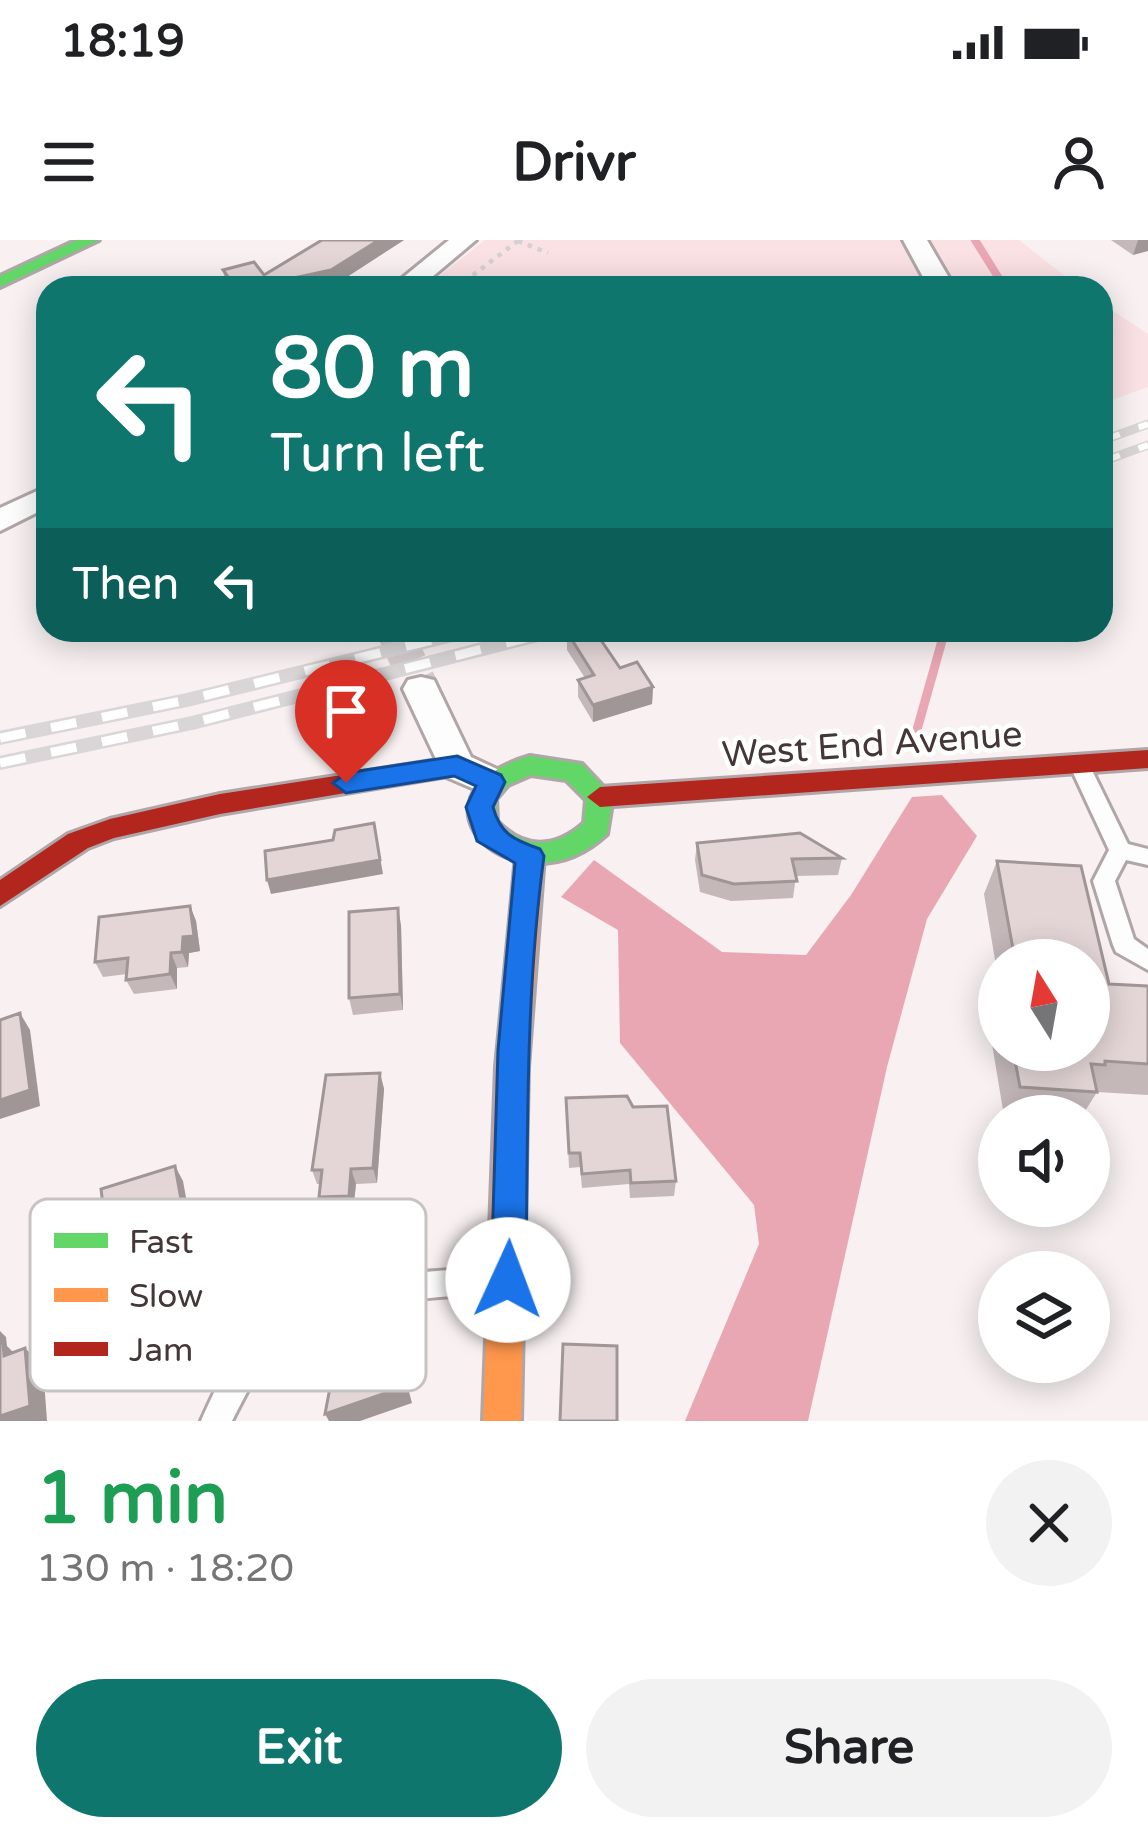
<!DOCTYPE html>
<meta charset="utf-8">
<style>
body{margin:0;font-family:"Varela Round",sans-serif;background:#f2f2f2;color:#202124;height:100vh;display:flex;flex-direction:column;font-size:45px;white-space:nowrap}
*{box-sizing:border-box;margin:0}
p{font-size:39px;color:#757577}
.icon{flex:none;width:66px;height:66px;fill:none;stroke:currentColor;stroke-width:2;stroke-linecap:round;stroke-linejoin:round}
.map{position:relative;height:1181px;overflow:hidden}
.sheet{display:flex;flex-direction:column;background:#fff;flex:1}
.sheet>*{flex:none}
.top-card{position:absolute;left:36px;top:36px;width:1077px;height:366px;border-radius:36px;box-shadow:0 6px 30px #0003;background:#0f766e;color:#fff;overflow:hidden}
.needle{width:78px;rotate:349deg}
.buttons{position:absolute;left:978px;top:699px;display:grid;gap:24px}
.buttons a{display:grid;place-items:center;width:132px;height:132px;border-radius:50%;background:#fff;box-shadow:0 6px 30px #0003;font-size:60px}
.pin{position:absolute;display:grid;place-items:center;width:102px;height:102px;color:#fff;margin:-123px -51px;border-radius:50% 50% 50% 0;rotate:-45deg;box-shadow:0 0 12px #0007}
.pin .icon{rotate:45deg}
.me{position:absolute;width:132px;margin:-66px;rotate:2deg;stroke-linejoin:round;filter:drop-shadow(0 0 9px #0008)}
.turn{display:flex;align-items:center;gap:42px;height:252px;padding:0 36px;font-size:54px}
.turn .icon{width:156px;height:156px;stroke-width:2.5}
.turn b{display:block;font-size:84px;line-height:102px}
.then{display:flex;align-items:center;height:114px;padding:0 36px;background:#0003;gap:24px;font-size:45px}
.round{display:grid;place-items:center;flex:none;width:126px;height:126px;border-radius:63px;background:#f2f2f2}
.headline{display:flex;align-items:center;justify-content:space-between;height:204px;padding:0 36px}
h1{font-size:72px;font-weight:700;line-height:90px;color:#1e9e55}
.button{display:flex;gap:24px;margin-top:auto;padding:24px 36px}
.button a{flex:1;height:138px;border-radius:72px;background:#0f766e;color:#fff;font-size:48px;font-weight:700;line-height:138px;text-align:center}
.button a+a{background:#f2f2f2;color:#202124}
.status{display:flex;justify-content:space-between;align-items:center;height:84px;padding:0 60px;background:#fff;direction:ltr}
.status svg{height:33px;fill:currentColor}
header{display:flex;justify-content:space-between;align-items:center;height:156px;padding:0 36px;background:#fff;font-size:54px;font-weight:700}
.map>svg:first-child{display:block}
.green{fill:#fae1e4}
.water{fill:#e9a7b3}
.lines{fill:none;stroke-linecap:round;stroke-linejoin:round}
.stream-far1{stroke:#e9a7b3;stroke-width:8}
.stream{stroke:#e9a7b3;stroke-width:9}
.street-tunnel{stroke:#d4cbcc;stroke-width:36;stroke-dasharray:36 18;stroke-linecap:butt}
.lane-casing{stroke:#b0a6a8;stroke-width:6}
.street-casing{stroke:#b0a6a8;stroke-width:6}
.fast-casing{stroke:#b0a6a8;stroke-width:6}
.slow-casing{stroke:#b0a6a8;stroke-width:6}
.jam-casing{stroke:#b0a6a8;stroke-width:6}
.path{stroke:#d5d0d1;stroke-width:4.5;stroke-dasharray:4.5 6;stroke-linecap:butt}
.lane{fill:#fefdfd;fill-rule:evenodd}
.street{fill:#fefdfd;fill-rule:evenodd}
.fast{fill:#63d668;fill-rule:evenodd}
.slow{fill:#ff974d;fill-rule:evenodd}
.jam{fill:#b3261e;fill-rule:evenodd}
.rail-far1-casing{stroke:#dad6d8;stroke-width:9}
.rail-casing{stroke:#dad6d8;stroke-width:14}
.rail-far1{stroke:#fff;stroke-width:6;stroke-dasharray:20;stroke-linecap:butt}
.rail{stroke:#fff;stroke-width:9;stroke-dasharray:26;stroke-linecap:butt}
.wall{fill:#c4b8b9}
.shaded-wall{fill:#a09696}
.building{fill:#e4d6d7;stroke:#a09696;stroke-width:3}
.route{fill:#1a73e8;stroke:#114b97;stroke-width:3}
.labels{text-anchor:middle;stroke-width:9;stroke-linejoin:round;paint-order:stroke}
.street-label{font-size:36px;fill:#453638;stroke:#fff}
.key{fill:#fff;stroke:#c7c3c3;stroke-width:3}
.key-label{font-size:33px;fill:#453638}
</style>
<div class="status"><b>18:19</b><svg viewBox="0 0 49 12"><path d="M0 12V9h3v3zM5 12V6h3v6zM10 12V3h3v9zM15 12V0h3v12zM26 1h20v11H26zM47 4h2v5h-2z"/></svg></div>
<header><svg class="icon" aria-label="menu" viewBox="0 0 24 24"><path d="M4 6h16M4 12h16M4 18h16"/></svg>Drivr<svg class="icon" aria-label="person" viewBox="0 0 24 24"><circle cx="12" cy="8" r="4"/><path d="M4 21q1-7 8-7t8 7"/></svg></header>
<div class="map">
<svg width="1148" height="1181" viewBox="0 0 1148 1181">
<rect width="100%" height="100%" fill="#f8f0f1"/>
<g class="green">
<path d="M485 0H1019L1080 48H424Z"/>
<path d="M1101 63 1148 94V147L1101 164Z"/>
</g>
<path class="water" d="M942 555 977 596 927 679 887 827 808 1181H685L759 1004 754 965 620 803 618 690 561 657 594 620 722 712 806 715 851 655 912 557Z"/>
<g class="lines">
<path class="stream-far1" d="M975 0 1005 48"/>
<path class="stream" d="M913 504 945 390"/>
<path class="street-tunnel" d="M394 390 421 449"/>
<g class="lane-casing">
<g id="lane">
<path d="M1079 517 1089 524 1128 604 1148 609V625L1126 620 1115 641 1134 699 1148 709V730L1116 712 1113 705 1093 641 1109 610 1069 524Z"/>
<path d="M494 1027 504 1030 508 1040 504 1050 494 1053C430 1058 324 1061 277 1109 257 1129 245 1156 232 1181H201C216 1147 237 1102 268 1080 330 1034 421 1032 494 1027Z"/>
</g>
</g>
<g class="street-casing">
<g id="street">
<path d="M449 0H476L419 48H390Z"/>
<path d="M903 0H927L955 48H929Z"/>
<path d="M48 246V267L0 291V268Z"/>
<path d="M421 437 434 440 471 517 497 529 503 539 497 549 484 553 444 536 403 449 408 440Z"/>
</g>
</g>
<g class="fast-casing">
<g id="fast">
<path d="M77 0H99L0 47V36Z"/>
<path d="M530 516 582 524 613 557 607 594C517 678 392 557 530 516ZM531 535 566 540 586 560 584 583C555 609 524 610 497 581L496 559 508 545Z"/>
</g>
</g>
<g class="slow-casing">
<path id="slow" d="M530 605 540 608 544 616 528 827 521 1181H483L496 827 516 616 520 608Z"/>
</g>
<g class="jam-casing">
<g id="jam">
<path d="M1148 510V528L600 567 587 557 600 547Z"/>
<path d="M457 517 470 526 466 533 220 574 114 598 88 608 0 666V640L68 594 110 579 220 554Z"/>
</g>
</g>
<g class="path">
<path d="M518 1 548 13"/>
<path d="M456 48 519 0"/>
</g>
<use href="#lane" class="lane"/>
<use href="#street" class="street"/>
<use href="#fast" class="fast"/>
<use href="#slow" class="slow"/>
<use href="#jam" class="jam"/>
<g class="rail-far1-casing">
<g id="rail-far1">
<path d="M1101 201 1148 184"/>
<path d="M1101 222 1148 205"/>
</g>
</g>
<g class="rail-casing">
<g id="rail">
<path d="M0 498 187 460 473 390"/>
<path d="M0 523 192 483 557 390"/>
</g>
</g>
<use href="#rail-far1" class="rail-far1"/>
<use href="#rail" class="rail"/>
</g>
<g class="wall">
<path d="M322 0H404L333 46 326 48H228L226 46 223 30 264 35Z"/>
<path d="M1111 0H1148L1133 15Z"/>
<path d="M567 392 620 428 653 447 652 464 593 482 578 457V440L585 438 567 410Z"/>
<path d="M697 603 842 618 838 635 796 636 793 658 731 661 700 652 695 620Z"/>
<path d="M997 621 1081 626 1109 744 1148 746V855L1097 852 1082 876H1004L987 774 999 749V810H1089V720H999V744L984 654Z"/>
<path d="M190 666 196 681 200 711 189 713 188 727 177 728V749L134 754 126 740 127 734 103 737 95 722Z"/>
<path d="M401 685 403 770 353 775 349 758Z"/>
<path d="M380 833 384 849 377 943 356 944 353 970 324 971 319 957 320 944H317L312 930Z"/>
<path d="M566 858 676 941 674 956 630 958 629 944 582 948 580 927 569 928Z"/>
</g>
<g class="shaded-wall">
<path d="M379 0H404L333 46 271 48 270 43Z"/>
<path d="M1138 0H1148V11L1133 15Z"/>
<path d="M653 447 652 464 593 482V465Z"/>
<path d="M374 583 383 634 271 654 267 640Z"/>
<path d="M190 666 196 681 200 711 189 713 188 727 182 712 183 697Z"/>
<path d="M398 668 401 685 403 770 400 754Z"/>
<path d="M171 713 177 728V749L170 734Z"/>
<path d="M20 773 30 790 40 866 0 879V860Z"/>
<path d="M380 833 384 849 377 943 373 928Z"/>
<path d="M175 926 183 941 193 996 155 1008 157 1048 123 1059 113 1046 146 994Z"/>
<path d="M351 929 356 944 353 970 349 956Z"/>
<path d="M391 1085 412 1163 360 1181H329L325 1174Z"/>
<path d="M0 1091 6 1097 7 1106 21 1120 0 1116Z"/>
<path d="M25 1108 43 1126 47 1181H0V1169Z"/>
</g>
<g class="building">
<path d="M322 0H379L331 30 270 43 272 48H236L223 30 254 22 264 35Z"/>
<path d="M571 390H594L620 428 637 422 653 447 593 465 578 440 594 435 567 392Z"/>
<path d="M374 583 380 620 267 640 265 611 333 600 335 590Z"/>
<path d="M800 593 842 618 792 619 797 641 734 644 702 635 697 603Z"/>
<path d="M997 621 1081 626 1109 744 1148 746V824L1105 821V825L1091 824 1097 852 1020 847 1013 810H1089V720H1015Z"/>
<path d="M190 666 194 696 183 697 182 712 171 713 170 734 126 740 128 718 95 722 99 677Z"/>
<path d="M398 668 400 754 349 758V672Z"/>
<path d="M20 773 30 850 0 860V780Z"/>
<path d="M380 833 373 928 351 929 349 956 319 957 322 930H312L326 835Z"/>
<path d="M627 856 633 867 667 866 676 941 631 943 630 930 582 934 580 913H569L566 858Z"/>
<path d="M175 926 185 982 146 994 149 1034 113 1046 101 949Z"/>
<path d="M391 1085 406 1146 325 1174 332 1137 326 1107Z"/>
<path d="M3 1102 4 1116 25 1108 30 1166 0 1176V1103Z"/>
<path d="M563 1104 617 1106V1181H560Z"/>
</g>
<path class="route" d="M457 516 501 535 505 542 493 567C500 594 514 600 540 609L544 616C525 756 528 898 526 1040L521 1052 508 1057 496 1052 491 1040 498 810 515 623 477 601 466 567 476 546 454 536 346 553 333 543 346 533Z"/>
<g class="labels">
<g class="street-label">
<text transform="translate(872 503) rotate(-4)" y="13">West End Avenue</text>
</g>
</g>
<rect x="30" y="959" width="396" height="192" rx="18" class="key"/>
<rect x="54" y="993" width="54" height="15" fill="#63d668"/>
<rect x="54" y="1048" width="54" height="14" fill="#ff974d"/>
<rect x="54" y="1102" width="54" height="14" fill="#b3261e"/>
<g class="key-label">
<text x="129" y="1013">Fast</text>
<text x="129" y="1067">Slow</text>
<text x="129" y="1121">Jam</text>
</g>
</svg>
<div class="buttons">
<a><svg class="needle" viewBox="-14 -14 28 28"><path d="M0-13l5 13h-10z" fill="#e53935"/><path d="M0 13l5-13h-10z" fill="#757577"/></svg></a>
<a><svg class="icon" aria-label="sound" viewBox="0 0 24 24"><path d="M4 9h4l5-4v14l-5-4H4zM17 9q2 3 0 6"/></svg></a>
<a><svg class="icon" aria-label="layers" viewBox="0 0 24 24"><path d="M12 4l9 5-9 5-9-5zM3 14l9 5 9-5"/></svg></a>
</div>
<div class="pin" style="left:346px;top:543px;background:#d93025"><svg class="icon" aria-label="arrive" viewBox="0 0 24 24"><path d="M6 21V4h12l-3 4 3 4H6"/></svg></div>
<svg class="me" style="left:508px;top:1040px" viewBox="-20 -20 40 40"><circle r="19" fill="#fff"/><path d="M0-13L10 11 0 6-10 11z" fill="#1a73e8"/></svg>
<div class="top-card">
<div class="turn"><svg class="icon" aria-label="left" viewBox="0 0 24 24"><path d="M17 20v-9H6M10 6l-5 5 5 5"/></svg><div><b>80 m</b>Turn left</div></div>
<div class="then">Then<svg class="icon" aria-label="left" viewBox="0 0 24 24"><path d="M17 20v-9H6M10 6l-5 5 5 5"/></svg></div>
</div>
</div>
<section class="sheet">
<div class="headline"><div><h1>1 min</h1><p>130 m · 18:20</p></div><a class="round"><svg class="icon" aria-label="close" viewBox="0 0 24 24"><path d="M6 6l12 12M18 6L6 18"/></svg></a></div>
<div class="button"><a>Exit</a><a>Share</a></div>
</section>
